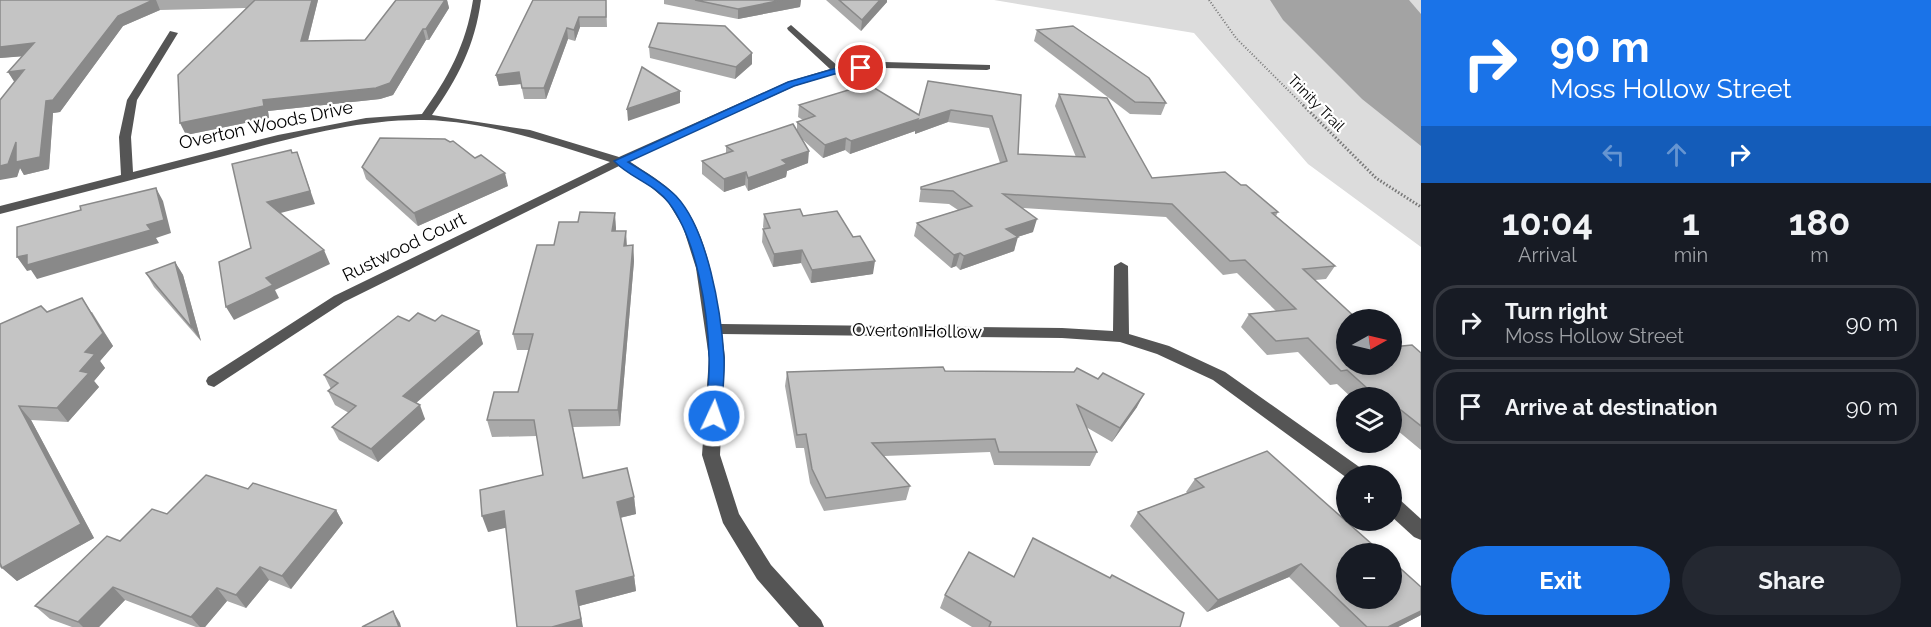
<!DOCTYPE html>
<meta charset="utf-8">
<style>
body{margin:0;font-family:Raleway,sans-serif;background:#242831;color:#f1f3f6;height:100vh;display:flex;flex-direction:column;font-size:22px;white-space:nowrap}
*{box-sizing:border-box;margin:0}
p{font-size:20px;color:#9ea1a6}
.icon{flex:none;width:33px;height:33px;fill:none;stroke:currentColor;stroke-width:2;stroke-linecap:round;stroke-linejoin:round}
.map{position:relative;flex:1;overflow:hidden}
.sheet{display:flex;flex-direction:column;background:#171b24;width:510px}
.sheet>*{flex:none}
.guide{background:#1a73e8;color:#fff;overflow:hidden}
.needle{width:39px;rotate:82deg}
.buttons{position:absolute;left:1336px;top:309px;display:grid;gap:12px}
.buttons a{display:grid;place-items:center;width:66px;height:66px;border-radius:50%;background:#171b24;box-shadow:0 3px 9px #0003;font-size:30px}
.pin{position:absolute;display:grid;place-items:center;width:51px;height:51px;color:#fff;margin:-26px;border:3px solid #fff;border-radius:50%;box-shadow:0 2px 6px #0007}
.me{position:absolute;width:66px;margin:-33px;rotate:3deg;stroke-linejoin:round;filter:drop-shadow(0 0 4px #0008)}
.turn{display:flex;align-items:center;gap:21px;height:126px;padding:0 30px;font-size:27px}
.turn .icon{width:78px;height:78px;stroke-width:2.5}
.turn b{display:block;font-size:42px;line-height:51px}
.lanes{display:flex;align-items:center;height:57px;padding:0 30px;background:#0003;justify-content:center;gap:30px;direction:ltr}
.lanes .off{opacity:.35}
.eta{display:flex;justify-content:space-evenly;align-items:center;height:102px;text-align:center}
.eta b{font-size:36px;font-weight:700;line-height:42px}
.action{display:flex;gap:12px;margin-top:auto;padding:12px 30px}
.action a{flex:1;height:69px;border-radius:36px;background:#1a73e8;color:#fff;font-size:24px;font-weight:700;line-height:69px;text-align:center}
.action a+a{background:#242831;color:#f1f3f6}
ul{padding:0;list-style:none}
li{display:flex;align-items:center;gap:18px;height:75px;margin:0 12px 9px;padding:0 18px;border:3px solid #363941;border-radius:24px}
li div{flex:1}
li b{display:block;font-size:22px}
li em{font-style:normal}
main{display:flex;flex:1;min-height:0}
.map>svg:first-child{display:block}
.green{fill:#dcdcdc}
.water{fill:#a3a3a3}
.lines{fill:none;stroke-linecap:round;stroke-linejoin:round}
.path-far1{stroke:#777;stroke-width:2;stroke-dasharray:1 2;stroke-linecap:butt}
.path{stroke:#777;stroke-width:3;stroke-dasharray:1.5 2;stroke-linecap:butt}
.minor{fill:#555;fill-rule:evenodd}
.wall{fill:#a9a9a9}
.shaded-wall{fill:#898989}
.building{fill:#c4c4c4;stroke:#898989;stroke-width:1.5}
.route{fill:#1a73e8;stroke:#114b97;stroke-width:1.5}
.labels{text-anchor:middle;stroke-width:4.5;stroke-linejoin:round;paint-order:stroke}
.far-street-label{font-size:15px;fill:#000;stroke:#fff}
.street-label{font-size:18px;fill:#000;stroke:#fff}
</style>
<main>
<div class="map">
<svg width="1421" height="627" viewBox="0 0 1421 627">
<rect width="100%" height="100%" fill="#fff"/>
<path class="green" d="M994 0H1421V247L1308 164 1194 33Z"/>
<path class="water" d="M1270 0H1409L1421 14V146L1362 99 1283 20Z"/>
<g class="lines">
<path class="path-far1" d="M1209 0 1236 38 1305 107"/>
<path class="path" d="M1303 105 1376 178 1421 207"/>
<g class="minor">
<path d="M473 0H481C475 45 458 78 432 115L530 130 619 157 787 82 830 69 788 30 787 28 791 25 839 67 884 62 990 65V69L987 70 884 68 838 73 795 86 629 161C645 172 664 182 677 197 707 231 713 281 721 324L1062 328 1113 331 1114 266 1121 262 1128 266 1129 334 1169 346 1225 372 1365 471 1367 476H1347V478L1213 380 1157 354 1120 342 1062 338 722 334 725 358 720 455 739 514 771 565 821 620 824 627H799L757 579 723 523 702 455 709 358 696 268 683 227 668 202 651 187 619 166 344 302 214 387 208 385 206 381 208 377 334 296 610 162C550 143 487 121 424 120 357 119 288 139 224 156 149 175 75 195 0 214V206L121 175 119 137 127 100 170 31 178 33 137 100 131 137 133 172 278 135 366 118 422 114C448 78 466 45 473 0Z"/>
<path d="M1392 497 1399 499 1421 519V540L1414 537 1392 517Z"/>
</g>
</g>
<g class="wall">
<path d="M0 0H318L308 41 365 40 396 0H447L449 8 429 40H426L393 95 380 99 268 111 269 118 186 135 246 8 160 10 123 26 60 112 53 113 49 169 24 175 20 168 17 177 15 82 8 72 22 56 0 58Z"/>
<path d="M533 0H606L607 27H580L575 41 568 39 546 99H524L521 84 499 86 496 75Z"/>
<path d="M664 0H801L800 7 738 19 664 4Z"/>
<path d="M826 0H887V2L861 31Z"/>
<path d="M1037 30 1166 103 1161 115 1130 114 1034 41Z"/>
<path d="M649 47 752 64 735 79 650 58Z"/>
<path d="M1059 94 1152 178 1241 185 1278 212 1276 216 1335 266 1326 279 1315 280 1347 364 1421 353V450L1392 426V398H1352L1337 384 1330 385 1298 352 1267 355 1241 327 1249 314 1276 311 1237 273 1223 275 1166 217 1023 208 1033 232 1017 237 1014 251 960 270 956 266 951 268 914 236 917 223 958 210 949 204 919 202 921 187 1000 163 989 128 948 122 915 134V131L850 154 845 150 823 158 802 139 808 163 787 171 786 177 748 191 745 185 724 192 702 174V161L726 153V146L797 130V122L803 120 798 117 799 105 919 115 1021 95 1018 154 1076 157 1055 106Z"/>
<path d="M475 158 508 186 418 226 366 179 362 167Z"/>
<path d="M764 214 803 216 873 274 811 283 801 263 773 267 762 242 763 229H764L763 227Z"/>
<path d="M616 228V231L627 246 633 245 634 261 620 426 573 427 583 478 634 497 636 514 620 518 634 576 636 591 579 606 506 527 488 532 543 475 537 436 492 437 487 420 518 392 529 350H517L513 334 554 245Z"/>
<path d="M175 262 183 275 201 341 154 287 146 273Z"/>
<path d="M47 312H92L113 346 100 361 105 368 94 381 99 387 68 422 31 420 94 538 17 581 1 567 0 568V324Z"/>
<path d="M409 321H435L479 331 483 344 416 403 425 419 378 462 339 440 332 427 349 413 335 405 328 391 331 389 324 375Z"/>
<path d="M945 371 1137 407 1112 442 1086 427 1097 452 1090 466 994 465 990 452 884 456 910 486 906 500 824 511 810 483 804 448H796L785 386 787 372Z"/>
<path d="M1195 479 1421 587V615L1398 627H1340L1289 577 1207 612 1130 526 1138 512 1187 493 1186 492Z"/>
<path d="M248 489 336 510 343 523 291 589 269 580 246 608 227 601 205 627H196L125 600 99 627H72L50 619 35 606 120 541 167 514Z"/>
<path d="M1112 575 1180 627H972L940 608 945 595 1014 577 1110 578Z"/>
</g>
<g class="shaded-wall">
<path d="M153 0H156L160 10 123 26 60 112 53 113 49 169 24 175 20 168 17 177 0 180V166L46 101 118 16Z"/>
<path d="M312 0H318L305 52 301 41Z"/>
<path d="M445 0H447L449 8 429 40 426 29Z"/>
<path d="M782 0H801L800 7 738 19V9Z"/>
<path d="M880 0H887V2L861 31 862 20Z"/>
<path d="M579 17 580 27 575 41 574 30Z"/>
<path d="M567 28 568 39 546 99 544 88Z"/>
<path d="M423 29 426 40 393 95 380 99 268 111 269 118 186 135 180 123Z"/>
<path d="M34 43 40 55 0 58V47Z"/>
<path d="M752 53V64L735 79 736 67Z"/>
<path d="M24 70 15 83 8 72Z"/>
<path d="M519 72 521 84 499 86 496 75Z"/>
<path d="M680 91V103L628 121 627 109Z"/>
<path d="M951 110 948 122 915 134V131L850 154 851 141 918 119Z"/>
<path d="M846 138 845 150 823 158 825 145Z"/>
<path d="M809 151 808 163 787 171 786 177 748 191V178L782 160Z"/>
<path d="M297 152 315 204 273 215 267 202Z"/>
<path d="M746 172 745 185 724 192V179Z"/>
<path d="M505 173 508 186 418 226 414 213Z"/>
<path d="M156 188 163 201 171 233 156 238 159 243 37 279 31 270 27 271 17 257 147 225Z"/>
<path d="M615 213 616 228 614 247 612 231Z"/>
<path d="M1037 219 1033 232 1002 242 1006 229Z"/>
<path d="M626 231 627 247 624 246Z"/>
<path d="M1018 237 1014 251 960 270 964 256Z"/>
<path d="M633 245 634 261 620 426 618 410Z"/>
<path d="M324 250 330 264 275 290 279 298 234 320 226 307 266 278Z"/>
<path d="M802 250 801 263 773 267 774 254Z"/>
<path d="M960 253 956 266 951 268 954 255Z"/>
<path d="M875 261 873 274 811 283 812 270Z"/>
<path d="M175 262 183 275 201 341 192 328Z"/>
<path d="M82 298 113 346 100 361 105 368 94 381 99 387 68 422 57 408 80 371 85 352Z"/>
<path d="M479 331 483 344 408 410 403 396Z"/>
<path d="M1144 394 1137 407 1112 442 1120 428Z"/>
<path d="M420 405 425 419 378 462 371 449Z"/>
<path d="M19 406 31 420 94 538 17 581 2 568Z"/>
<path d="M634 497 636 514 619 518 617 502Z"/>
<path d="M336 510 343 523 291 589 282 576Z"/>
<path d="M504 511 509 527 488 532 482 516Z"/>
<path d="M1301 564 1289 577 1207 612 1218 600Z"/>
<path d="M260 567 269 580 246 608 236 595Z"/>
<path d="M634 576 636 591 579 606 583 627H552L576 591Z"/>
<path d="M113 587 125 600 99 627H83L78 622Z"/>
<path d="M217 588 227 601 205 627H200L191 617Z"/>
<path d="M393 611 400 623 401 627H399Z"/>
<path d="M1421 611V615L1398 627H1388Z"/>
</g>
<g class="building">
<path d="M0 0H153L118 16 53 100 46 101 40 157 16 162V142L8 164 0 166V100L24 70 8 72 34 43 0 47Z"/>
<path d="M255 0H312L301 41 365 40 396 0H445L426 29H423L390 83 376 88 263 100 264 106 180 123 178 75Z"/>
<path d="M533 0H606V17H579L574 30 567 28 544 88H522L519 72 496 75Z"/>
<path d="M695 0H782L738 9Z"/>
<path d="M839 0H880L862 20Z"/>
<path d="M658 23 725 26 752 53 736 67 649 47Z"/>
<path d="M1073 26 1149 78 1166 103 1135 102 1037 30Z"/>
<path d="M642 67 680 91 627 109Z"/>
<path d="M928 81 1021 95 1018 154 1085 157 1059 94 1107 98 1152 178 1225 172 1241 185H1246L1278 212 1272 213 1335 266 1303 269 1358 320H1347V364H1392V347L1412 345 1421 353V426L1392 403V398H1378L1347 370 1341 371 1308 338 1276 341 1249 314 1296 309 1245 260 1230 261 1172 204 1003 194 1037 219 1006 229 1018 237 964 256 960 253 954 255 917 223 972 206 953 191 921 189V187L1007 161 992 116 951 110 917 121 918 119 851 141 846 138 825 145 797 122 815 116 799 105 868 84 919 115Z"/>
<path d="M793 124 809 151 782 160 787 164 748 178 746 172 724 179 702 161 733 151 726 146Z"/>
<path d="M380 138 445 139 450 142 453 141 475 158 481 155 505 173 414 213 362 167Z"/>
<path d="M291 150 292 153 297 152 310 191 267 202 324 250 266 278 273 285 226 307 219 262 251 248 232 164Z"/>
<path d="M156 188 164 220 147 225 151 230 27 265V255L17 257V227L81 210 80 206Z"/>
<path d="M800 209 803 216 837 211 853 237 860 236 875 261 812 270 802 250 774 254 763 229 770 228 764 214Z"/>
<path d="M580 212 615 213 612 231H626L624 246 633 245 618 410H569L583 478 627 468 634 497 617 502 634 576 576 591 581 619 552 627H517L504 511 482 516 480 490 543 475 534 420H487L494 392H518L533 334H513L537 245H554L559 222H578Z"/>
<path d="M175 262 192 328 146 273Z"/>
<path d="M82 298 103 333 85 352 95 354 80 371 89 373 57 408 19 406 81 524 2 568 0 563V324L41 306 47 312Z"/>
<path d="M418 313 435 321 442 315 479 331 403 396 420 405 371 449 332 427 356 406 328 391 338 383 324 375 398 316 409 321Z"/>
<path d="M943 367 945 371 1074 372 1077 368 1098 379 1103 373 1144 394 1120 428 1077 405 1097 452H999L995 439 872 443 910 486 826 498 812 469 806 434 797 435 787 372Z"/>
<path d="M1267 451 1383 554H1347V598H1392V561L1421 587V611L1388 627H1367L1301 564 1218 600 1138 512 1204 487 1195 479Z"/>
<path d="M206 475 248 489 253 483 336 510 282 576 260 567 236 595 217 588 191 617 113 587 78 622 35 606 107 536 120 541 152 509 167 514Z"/>
<path d="M1033 538 1110 578 1112 575 1184 613 1180 627H989L991 622 945 595 969 552 1014 577Z"/>
<path d="M393 611 399 627H362Z"/>
</g>
<path class="route" d="M861 65 864 66V70L838 73 794 86 628 162C644 172 662 182 676 196 708 230 721 311 724 357 725 376 722 397 721 416L719 420H708L706 416C707 397 710 376 709 357 708 311 697 240 669 203 655 184 630 178 614 161L788 82 837 68Z"/>
<g class="labels">
<g class="far-street-label">
<text transform="translate(1316 103) rotate(45)" y="5">Trinity Trail</text>
</g>
<g class="street-label">
<text transform="translate(266 125) rotate(-12)" y="6">Overton Woods Drive</text>
<text transform="translate(404 247) rotate(-26)" y="6">Rustwood Court</text>
<text transform="translate(917 331) rotate(1)" y="6">Overton Hollow</text>
</g>
</g>
</svg>
<div class="buttons">
<a><svg class="needle" viewBox="-14 -14 28 28"><path d="M0-13l5 13h-10z" fill="#e53935"/><path d="M0 13l5-13h-10z" fill="#9ea1a6"/></svg></a>
<a><svg class="icon" aria-label="layers" viewBox="0 0 24 24"><path d="M12 4l9 5-9 5-9-5zM3 14l9 5 9-5"/></svg></a>
<a>+</a>
<a>−</a>
</div>
<div class="pin" style="left:861px;top:68px;background:#d93025"><svg class="icon" aria-label="arrive" viewBox="0 0 24 24"><path d="M6 21V4h12l-3 4 3 4H6"/></svg></div>
<svg class="me" style="left:714px;top:416px" viewBox="-20 -20 40 40"><circle r="17" fill="#1a73e8" stroke="#fff" stroke-width="3"/><path d="M0-11L8 9 0 5-8 9z" fill="#fff"/></svg>
</div>
<section class="sheet">
<div class="guide">
<div class="turn"><svg class="icon" aria-label="right" viewBox="0 0 24 24"><path d="M7 20v-9h11M14 6l5 5-5 5"/></svg><div><b>90 m</b>Moss Hollow Street</div></div>
<div class="lanes"><svg class="icon off" aria-label="left" viewBox="0 0 24 24"><path d="M17 20v-9H6M10 6l-5 5 5 5"/></svg><svg class="icon off" aria-label="ahead" viewBox="0 0 24 24"><path d="M12 20V5M6 11l6-6 6 6"/></svg><svg class="icon" aria-label="right" viewBox="0 0 24 24"><path d="M7 20v-9h11M14 6l5 5-5 5"/></svg></div>
</div>
<div class="eta">
<div><b>10:04</b><p>Arrival</p></div>
<div><b>1</b><p>min</p></div>
<div><b>180</b><p>m</p></div>
</div>
<ul>
<li><svg class="icon" aria-label="right" viewBox="0 0 24 24"><path d="M7 20v-9h11M14 6l5 5-5 5"/></svg><div><b>Turn right</b><p>Moss Hollow Street</p></div><em>90 m</em></li>
<li><svg class="icon" aria-label="arrive" viewBox="0 0 24 24"><path d="M6 21V4h12l-3 4 3 4H6"/></svg><div><b>Arrive at destination</b></div><em>90 m</em></li>
</ul>
<div class="action"><a>Exit</a><a>Share</a></div>
</section>
</main>
